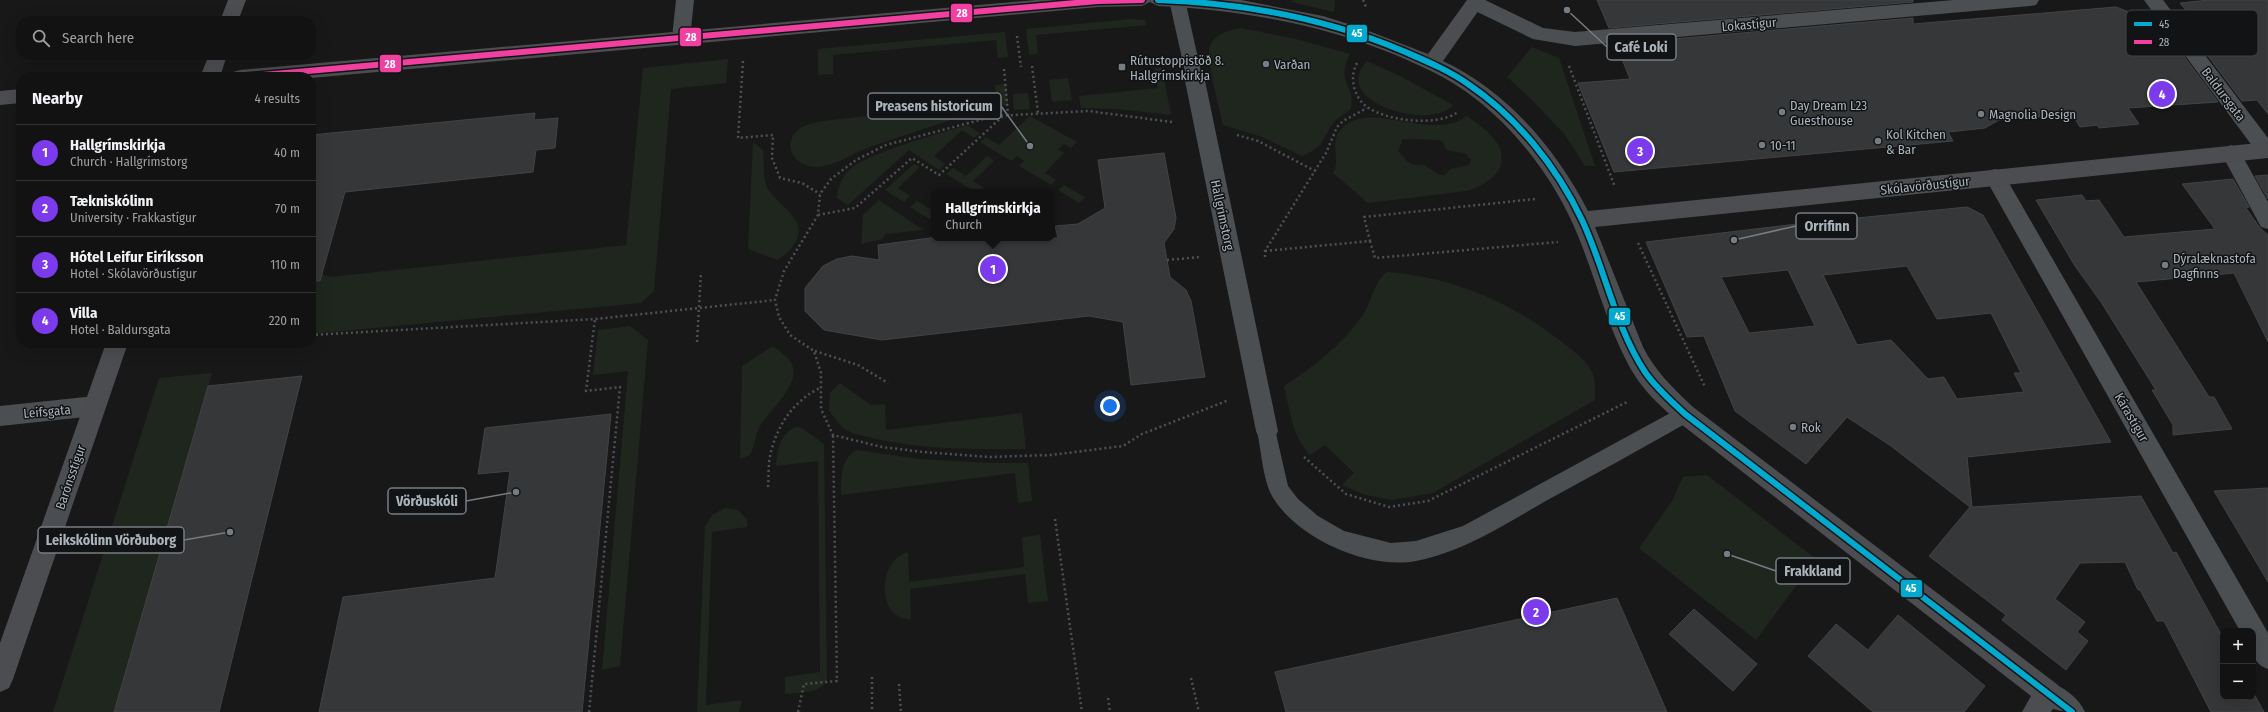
<!DOCTYPE html>
<html lang="en">
<head>
<meta charset="utf-8">
<style>
	:root { --surface:#121213; --page:#1b1b1c; --text:#f1f3f6; --muted:#9c9ea0; --line:#313233; --accent:#7c3aed }
	body { margin:0; font-family:"Fira Sans Condensed",sans-serif; background:var(--page); color:var(--text) }
	.controls { position:absolute; right:12px; bottom:12px; display:grid; overflow:hidden; border-radius:8px; box-shadow:0 4px 16px #0002 }
	.controls button { width:36px; height:36px; display:grid; place-items:center; padding:0; border:0; border-bottom:1px solid var(--line); background:var(--surface); color:var(--text); font:20px sans-serif }
	.you { position:absolute; left:1110px; top:406px; width:14px; height:14px; margin:-10px; border:3px solid #fff; border-radius:50%; background:#1a73e8; box-shadow:0 0 0 6px #1a73e833 }
	.badge { display:grid; place-items:center; width:26px; height:26px; border-radius:50%; background:var(--accent); color:#fff; font-size:13px; font-weight:700 }
	.pin { position:absolute; translate:-50% -50%; border:2px solid #fff; box-shadow:0 1px 4px #0006 }
	.popup { position:absolute; left:931px; top:189px; width:124px; height:52px; box-sizing:border-box; display:grid; place-content:center; border-radius:8px; background:var(--surface); filter:drop-shadow(0 1px 3px #0005); font-size:13px; white-space:nowrap; color:var(--muted) }
	.popup b { font-size:15px; color:var(--text) }
	.popup::after { content:''; position:absolute; left:50%; top:100%; margin-left:-8px; border:8px solid transparent; border-top-color:var(--surface) }
	.list { margin:0; padding:0; list-style:none }
	h2 { display:flex; justify-content:space-between; align-items:center; height:52px; margin:0; padding:0 16px; font-size:17px }
	h2 small { font-size:13px; font-weight:400; color:var(--muted) }
	.list li { display:grid; grid-template-columns:26px 1fr auto; gap:12px; align-items:center; box-sizing:border-box; height:56px; padding:0 16px; border-top:1px solid var(--line) }
	.list b { display:block; font-size:15px; white-space:nowrap }
	.list p { margin:0; font-size:13px; white-space:nowrap; color:var(--muted) }
	.list em { font-size:13px; font-style:normal; color:var(--muted) }
	.icon { flex:none; width:22px; height:22px; fill:none; stroke:currentColor; stroke-width:2; stroke-linecap:round; stroke-linejoin:round }
	.map { position:relative; flex:none; width:2268px; height:712px; overflow:hidden }
	.search { position:absolute; background:var(--surface); box-shadow:0 4px 16px #0002; left:16px; top:16px; width:300px; height:44px; display:flex; align-items:center; gap:10px; box-sizing:border-box; padding:0 14px; border-radius:16px; color:var(--muted); font-size:15px }
	.panel { position:absolute; background:var(--surface); box-shadow:0 4px 16px #0002; left:16px; top:72px; width:300px; height:276px; border-radius:16px }
	.map>svg:first-child { display:block }
	.green { fill:#1f261e; fill-rule:evenodd }
	.building { fill:#363738; stroke:#414345; fill-rule:evenodd }
	.lines { fill:none; stroke-linecap:round; stroke-linejoin:round }
	.path { stroke:#4e5153; stroke-width:2.5; stroke-dasharray:2 3; stroke-linecap:butt }
	.lane { fill:#4c4f52; fill-rule:evenodd }
	.street { fill:#4c4f52; fill-rule:evenodd }
	.secondary { fill:#4b4d50; fill-rule:evenodd }
	.bus-1-casing { stroke:#121315; stroke-width:9 }
	.bus-2-casing { stroke:#121315; stroke-width:9 }
	.bus-1 { stroke:#00a9ce; stroke-width:6 }
	.bus-2 { stroke:#f240a1; stroke-width:6 }
	.poi-dot { fill:#767d82; stroke:#121315; stroke-width:1.5 }
	.labels { text-anchor:middle; stroke-width:3; stroke-linejoin:round; paint-order:stroke }
	.street-label { font-size:13px; fill:#a9b3ba; stroke:#121315 }
	.poi-label { font-size:13px; fill:#a9b3ba; stroke:#121315; text-anchor:start }
	.key { fill:#121315; stroke:#3f4347; stroke-width:1 }
	.key-label { font-size:11px; fill:#a9b3ba }
	.leader { fill:none; stroke:#767d82; stroke-width:1.5 }
	.callout-dot { fill:#767d82; stroke:#121315; stroke-width:1.5 }
	.callout { fill:#121315; stroke:#767d82; stroke-width:1.5 }
	.callout-label { font-size:14px; text-anchor:middle; font-weight:bold; fill:#a9b3ba }
	.line-badge { stroke:#121315; stroke-width:1.5 }
	.badge-label { font-size:11px; text-anchor:middle; font-weight:bold; fill:#fff }
</style>
</head>
<body>
<div class="map">
<svg width="2268" height="712" viewBox="0 0 2268 712">
	<rect width="100%" height="100%" fill="#181819"/>
	<g class="green">
		<polygon points="1298,0 1335,0 1334,12 1288,1"/>
		<polygon points="1131,19 1145,20 1147,25 1036,35 1038,54 1029,55 1026,29"/>
		<path d="M 1241,28 L 1296,39 L 1350,54 C 1335,84 1356,85 1351,108 C 1348,113 1341,115 1336,120 C 1321,137 1327,146 1302,156 L 1262,137 L 1223,125 C 1220,110 1205,57 1210,46 C 1215,34 1229,30 1241,28 Z"/>
		<polygon points="1005,32 1008,57 998,58 996,40 833,55 833,74 818,75 818,49"/>
		<polygon points="1532,47 1559,58 1595,166 1585,166 1565,135 1534,102 1507,77"/>
		<polygon points="728,59 726,83 671,89 654,291 641,303 311,334 311,271 331,277 626,245 643,68"/>
		<path d="M 1367,61 L 1400,76 L 1453,105 C 1434,129 1349,107 1359,74 C 1360,69 1364,65 1367,61 Z"/>
		<polygon points="1154,68 1162,68 1171,115 1118,109 1081,108 1079,96 1158,88"/>
		<polygon points="1068,78 1072,100 1052,102 1049,80"/>
		<path d="M 1006,84 L 1008,105 L 997,106 C 953,119 910,133 867,148 C 852,154 836,165 819,167 C 797,169 779,146 799,129 C 806,124 814,123 822,121 L 996,102 L 995,85 Z"/>
		<polygon points="1028,93 1030,109 1014,110 1013,94"/>
		<polygon points="1030,116 1077,142 1071,148 1064,144 1058,149 1064,153 1045,173 1056,180 1051,185 1019,166 1024,161 1017,156 1011,161 980,142 986,137 999,145"/>
		<path d="M 1467,116 C 1477,123 1487,130 1495,140 C 1514,166 1490,184 1467,191 L 1368,203 L 1333,173 C 1341,160 1330,146 1339,132 C 1366,95 1429,144 1467,116 ZM 1403,139 L 1439,140 L 1443,142 L 1446,150 L 1465,153 L 1471,160 L 1469,165 L 1451,169 L 1445,175 L 1440,175 L 1424,165 L 1414,165 L 1407,161 L 1398,151 Z"/>
		<path d="M 967,125 L 980,133 L 974,138 L 962,130 L 934,156 L 945,164 L 939,170 L 909,150 L 848,205 L 837,198 C 838,187 841,178 849,170 C 870,151 938,135 967,125 Z"/>
		<path d="M 753,142 L 763,150 C 765,162 762,176 767,187 C 777,206 810,219 795,243 C 790,251 784,256 777,260 L 748,249 Z"/>
		<polygon points="987,156 994,161 973,181 984,188 979,192 975,192 946,174 953,168 966,176"/>
		<polygon points="914,164 920,167 898,188 910,196 904,202 885,190"/>
		<polygon points="1064,185 1085,197 1079,203 1058,190"/>
		<polygon points="879,200 923,230 885,234 883,239 861,244 863,215"/>
		<polygon points="917,201 930,209 934,205 934,217 931,220 910,207"/>
		<path d="M 1387,272 C 1453,277 1511,302 1562,342 C 1572,350 1585,359 1591,370 C 1596,379 1595,390 1595,400 L 1433,493 L 1392,500 L 1366,495 L 1342,485 L 1354,473 L 1325,445 L 1310,455 C 1292,435 1290,412 1284,386 C 1313,367 1342,345 1362,316 C 1372,303 1374,281 1387,272 Z"/>
		<polygon points="630,326 648,340 620,666 602,670 628,371 593,375 598,330"/>
		<path d="M 773,346 C 779,351 789,357 792,365 C 801,384 769,411 760,426 C 755,435 755,446 750,455 L 740,459 L 742,366 Z"/>
		<polygon points="212,373 114,712 53,712 159,378"/>
		<path d="M 840,383 L 871,405 L 885,404 L 886,430 L 1022,413 L 1026,449 C 969,450 907,449 852,433 L 843,428 L 829,411 L 830,393 Z"/>
		<path d="M 797,427 L 802,428 L 824,444 L 827,679 C 823,694 798,692 785,694 L 785,677 L 820,672 L 818,461 L 776,466 C 777,451 780,432 797,427 Z"/>
		<path d="M 856,450 L 920,459 L 989,463 L 1028,463 L 1032,501 L 1018,503 L 1015,473 L 841,495 C 841,479 840,460 856,450 Z"/>
		<polygon points="1707,475 1816,559 1756,640 1639,548 1672,501 1683,477"/>
		<polygon points="725,508 738,510 747,520 747,527 712,532 706,705 742,700 739,712 697,712 705,527 712,515"/>
		<path d="M 1040,535 L 1048,601 L 1028,603 L 1025,574 L 910,589 L 911,619 C 876,620 877,560 908,552 L 909,582 L 1024,567 L 1022,537 Z"/>
	</g>
	<g class="building">
		<polygon points="1597,0 1913,0 1913,2 1609,28"/>
		<polygon points="2209,0 2268,0 2268,114 2257,100 2242,101 2192,35 2212,42 2180,3"/>
		<polygon points="2116,7 2159,23 2218,102 2128,108 2139,124 2099,128 2097,125 2080,127 2072,114 1999,120 1985,128 1948,132 1953,141 1614,172 1578,83 1630,79 1616,44 1913,18 1913,24"/>
		<polygon points="535,113 534,120 558,118 555,148 536,150 533,172 345,192 320,281 311,280 311,135"/>
		<polygon points="1164,153 1176,218 1174,229 1164,243 1170,277 1186,290 1191,301 1205,377 1131,385 1123,322 1089,316 882,340 824,330 805,311 805,288 823,266 837,259 852,256 879,260 878,245 930,238 1058,238 1055,226 1078,224 1105,208 1098,160"/>
		<polygon points="2268,175 2268,199 2255,176"/>
		<polygon points="2233,179 2249,207 2246,208 2260,228 2268,235 2268,342 2234,273 2136,282 2209,397 2214,397 2232,429 2173,435 2173,425 2152,390 2156,390 2101,302 2075,266 2036,200 2082,195 2086,201 2099,200 2124,237 2215,229 2182,184"/>
		<path d="M 1967,207 L 1983,215 L 2111,442 L 1967,457 L 1972,507 L 2141,496 L 2173,553 L 2176,552 L 2223,638 L 2223,697 L 2253,697 L 2253,692 L 2264,712 L 2211,712 L 2164,621 L 2157,621 L 2140,590 L 2138,590 L 2125,562 L 2080,563 L 2055,599 L 2085,622 L 2077,632 L 2088,641 L 2066,670 L 2002,620 L 2006,615 L 1929,556 L 1970,507 L 1891,446 L 1847,417 L 1806,464 L 1735,411 L 1704,336 L 1687,337 L 1646,242 L 1797,224 ZM 1907,266 L 1937,319 L 1991,313 L 2021,373 L 2014,373 L 2024,392 L 1957,399 L 1944,377 L 1928,379 L 1891,340 L 1857,345 L 1823,275 ZM 1788,270 L 1815,326 L 1749,333 L 1721,277 Z"/>
		<polygon points="302,376 219,712 114,712 208,386"/>
		<polygon points="611,414 582,712 319,712 343,597 495,578 510,471 478,474 485,428"/>
		<polygon points="2268,488 2268,582 2214,491"/>
		<polygon points="1617,598 1667,712 1286,712 1275,672"/>
		<polygon points="1694,609 1757,664 1733,691 1669,634"/>
		<polygon points="1898,615 1985,686 1964,712 1873,712 1808,656 1836,624 1868,650"/>
	</g>
	<g class="lines">
		<g class="path">
			<polyline points="1363,0 1366,7"/>
			<polyline points="1017,36 1021,67"/>
			<polyline points="743,61 738,138 773,135 772,158 780,178 802,183 820,194"/>
			<path d="M 1357,63 C 1353,71 1352,78 1354,87 C 1356,94 1360,102 1367,107 C 1387,121 1437,127 1458,112"/>
			<polyline points="1032,66 1038,113"/>
			<polyline points="1569,66 1615,187"/>
			<polyline points="1004,69 1008,115"/>
			<polyline points="1172,122 1088,111 995,116 886,145 856,160 831,179 820,194 818,215 784,271 775,300 779,317 790,335 814,351 821,373 821,409 833,435 882,447 923,452 989,457 1051,455 1123,446 1142,434 1229,400"/>
			<polyline points="1237,135 1258,141 1315,171"/>
			<polyline points="818,215 855,208 912,158 939,175 1004,115"/>
			<polyline points="1370,241 1375,258 1558,242"/>
			<polyline points="1638,243 1705,387"/>
			<polyline points="1265,251 1370,241 1364,217 1535,199"/>
			<polyline points="1265,257 1265,251 1326,153 1337,127 1343,121 1367,108"/>
			<polyline points="1167,260 1200,257"/>
			<polyline points="311,335 595,319 775,300"/>
			<polyline points="697,342 701,272"/>
			<polyline points="815,351 858,365 888,383"/>
			<polyline points="1304,457 1346,494 1389,507 1428,501 1627,402"/>
			<path d="M 768,487 C 769,477 768,466 770,456 C 776,427 793,401 820,388"/>
			<polyline points="1055,519 1082,712"/>
			<polyline points="872,677 872,712"/>
			<polyline points="1191,678 1199,712"/>
			<polyline points="899,684 901,712"/>
			<polyline points="1108,698 1110,712"/>
			<polyline points="589,712 620,387 586,391 595,319"/>
			<polyline points="798,712 804,684 837,681 833,435"/>
		</g>
		<g class="lane">
			<polygon points="1169,0 1185,0 1202,76 1200,80 1194,82 1188,80 1186,76"/>
			<path d="M 1685,405 L 1692,408 L 1695,414 L 1692,420 C 1643,448 1593,475 1544,502 C 1504,525 1462,552 1416,561 C 1368,570 1296,538 1272,496 C 1263,480 1261,449 1257,431 L 1260,425 L 1267,422 L 1274,425 L 1288,486 L 1298,499 L 1318,516 L 1344,531 L 1391,543 L 1416,541 L 1463,526 Z"/>
		</g>
		<g class="street">
			<polygon points="676,0 694,0 690,38 688,43 681,45 674,43 672,38"/>
			<polygon points="1468,0 1485,0 1543,28 1575,32 1954,0 2039,0 2036,5 2030,6 1575,46 1533,39 1469,8 1466,3"/>
			<polygon points="2144,0 2163,0 2268,138 2268,157 2259,155"/>
			<polygon points="1194,69 1201,71 1204,76 1278,431 1275,438 1267,441 1259,438 1256,431 1184,76 1187,71"/>
			<polygon points="2231,145 2238,148 2268,202 2268,229 2261,227 2221,153 2224,148"/>
			<path d="M 1995,169 L 2002,171 L 2268,633 L 2268,669 C 2249,662 2253,648 2253,631 L 2240,631 L 1988,183 L 1985,177 L 1988,171 Z"/>
			<polygon points="95,396 103,399 106,406 103,413 95,416 0,426 0,406"/>
			<path d="M 2049,681 C 2063,687 2079,698 2085,712 C 2063,712 2046,712 2036,694 L 2040,685 Z"/>
		</g>
		<g class="secondary">
			<polygon points="228,0 246,0 238,21 220,21"/>
			<path d="M 1036,0 L 1241,0 L 1323,16 L 1361,28 L 1428,54 L 1467,0 L 1486,0 L 1443,61 C 1507,91 1556,149 1588,211 L 2268,142 L 2268,158 L 1595,227 L 1643,347 C 1655,371 1673,388 1693,407 L 2058,685 L 2062,694 L 2051,712 L 2022,712 L 2031,696 L 1677,421 C 1663,408 1648,395 1637,379 C 1607,332 1595,272 1572,222 C 1548,169 1505,116 1456,85 C 1438,73 1418,65 1398,56 C 1321,24 1241,10 1158,6 L 1150,2 L 1142,6 L 1098,7 L 311,78 L 230,77 L 233,72 L 240,70 Z"/>
			<polygon points="209,55 227,55 220,77 200,77"/>
			<polygon points="21,89 21,103 0,105 0,91"/>
			<polygon points="106,343 128,343 13,679 9,688 0,692 0,643"/>
		</g>
		<defs>
			<path id="bus-1" d="M 1158,0 C 1243,3 1325,18 1403,51 C 1426,61 1448,70 1468,84 C 1517,117 1557,167 1582,220 C 1605,269 1615,326 1645,372 C 1656,388 1671,401 1685,414 L 2072,712"/>
			<polyline id="bus-2" points="240,77 1098,1 1142,0"/>
		</defs>
		<use href="#bus-1" class="bus-1-casing"/>
		<use href="#bus-2" class="bus-2-casing"/>
		<use href="#bus-1" class="bus-1"/>
		<use href="#bus-2" class="bus-2"/>
	</g>
	<g class="poi-dot">
		<circle cx="1266" cy="64" r="4"/>
		<rect x="1118" y="63" width="8" height="8" rx="2"/>
		<circle cx="1782" cy="112" r="4"/>
		<circle cx="1981" cy="114" r="4"/>
		<circle cx="1878" cy="141" r="4"/>
		<circle cx="1762" cy="145" r="4"/>
		<circle cx="2165" cy="265" r="4"/>
		<circle cx="1793" cy="427" r="4"/>
	</g>
	<g class="labels">
		<g class="street-label">
			<text transform="translate(1749 24) rotate(-5)" y="5">Lokastígur</text>
			<text transform="translate(2224 94) rotate(53)" y="5">Baldursgata</text>
			<text transform="translate(1925 185) rotate(-6)" y="5">Skólavörðustígur</text>
			<text transform="translate(1223 215) rotate(78)" y="5">Hallgrímstorg</text>
			<text transform="translate(47 411) rotate(-5)" y="5">Leifsgata</text>
			<text transform="translate(2132 417) rotate(60)" y="5">Kárastígur</text>
			<text transform="translate(70 477) rotate(-71)" y="5">Barónsstígur</text>
		</g>
		<g class="poi-label">
			<text x="1130" y="65">Rútustoppistöð 8.<tspan x="1130" dy="15">Hallgrímskirkja</tspan></text>
			<text x="1274" y="69">Varðan</text>
			<text x="1790" y="110">Day Dream L23<tspan x="1790" dy="15">Guesthouse</tspan></text>
			<text x="1989" y="119">Magnolia Design</text>
			<text x="1886" y="139">Kol Kitchen<tspan x="1886" dy="15">&amp; Bar</tspan></text>
			<text x="1770" y="150">10-11</text>
			<text x="2173" y="263">Dýralæknastofa<tspan x="2173" dy="15">Dagfinns</tspan></text>
			<text x="1801" y="432">Rok</text>
		</g>
	</g>
	<rect x="2126" y="10" width="132" height="46" rx="6" class="key"/>
	<rect x="2134" y="22" width="18" height="4" fill="#00a9ce"/>
	<rect x="2134" y="40" width="18" height="4" fill="#f240a1"/>
	<g class="key-label">
		<text x="2159" y="28">45</text>
		<text x="2159" y="46">28</text>
	</g>
	<path class="leader" d="M1567 10L1607 47M1030 146L1001 106M1734 240L1796 226M516 492L466 501M230 532L184 540M1727 554L1776 571"/>
	<g class="callout-dot">
		<circle cx="1567" cy="10" r="4"/>
		<circle cx="1030" cy="146" r="4"/>
		<circle cx="1734" cy="240" r="4"/>
		<circle cx="516" cy="492" r="4"/>
		<circle cx="230" cy="532" r="4"/>
		<circle cx="1727" cy="554" r="4"/>
	</g>
	<g class="callout">
		<rect x="1607" y="34" width="69" height="26" rx="4"/>
		<rect x="868" y="93" width="133" height="26" rx="4"/>
		<rect x="1796" y="213" width="61" height="26" rx="4"/>
		<rect x="388" y="488" width="78" height="26" rx="4"/>
		<rect x="38" y="527" width="146" height="26" rx="4"/>
		<rect x="1776" y="558" width="74" height="26" rx="4"/>
	</g>
	<g class="callout-label">
		<text x="1641" y="52">Café Loki</text>
		<text x="934" y="111">Preasens historicum</text>
		<text x="1827" y="231">Orrifinn</text>
		<text x="427" y="506">Vörðuskóli</text>
		<text x="111" y="545">Leikskólinn Vörðuborg</text>
		<text x="1813" y="576">Frakkland</text>
	</g>
	<g class="line-badge">
		<rect x="950" y="3" width="23" height="20" rx="4" fill="#f240a1"/>
		<rect x="1346" y="24" width="22" height="19" rx="4" fill="#00a9ce"/>
		<rect x="679" y="27" width="23" height="20" rx="4" fill="#f240a1"/>
		<rect x="379" y="54" width="23" height="19" rx="4" fill="#f240a1"/>
		<rect x="1608" y="307" width="23" height="19" rx="4" fill="#00a9ce"/>
		<rect x="1900" y="579" width="23" height="19" rx="4" fill="#00a9ce"/>
	</g>
	<g class="badge-label">
		<text x="962" y="17">28</text>
		<text x="1357" y="37">45</text>
		<text x="691" y="41">28</text>
		<text x="390" y="68">28</text>
		<text x="1620" y="320">45</text>
		<text x="1911" y="592">45</text>
	</g>
</svg>
<div class="controls">
<button>+</button>
<button>−</button>
</div>
<div class="you"></div>
<div class="pin badge" style="left:993px;top:269px">1</div>
<div class="popup"><b>Hallgrímskirkja</b>Church</div>
<div class="pin badge" style="left:1536px;top:612px">2</div>
<div class="pin badge" style="left:1640px;top:151px">3</div>
<div class="pin badge" style="left:2162px;top:94px">4</div>
<div class="search"><svg class="icon" aria-label="search" viewBox="0 0 24 24"><circle cx="10" cy="10" r="6"/><path d="M15 15l6 6"/></svg>Search here</div>
<section class="panel">
<h2>Nearby<small>4 results</small></h2>
<ul class="list">
<li><span class="badge">1</span><div><b>Hallgrímskirkja</b><p>Church · Hallgrímstorg</p></div><em>40 m</em></li>
<li><span class="badge">2</span><div><b>Tækniskólinn</b><p>University · Frakkastígur</p></div><em>70 m</em></li>
<li><span class="badge">3</span><div><b>Hótel Leifur Eiríksson</b><p>Hotel · Skólavörðustígur</p></div><em>110 m</em></li>
<li><span class="badge">4</span><div><b>Villa</b><p>Hotel · Baldursgata</p></div><em>220 m</em></li>
</ul>
</section>
</div>
</body>
</html>
